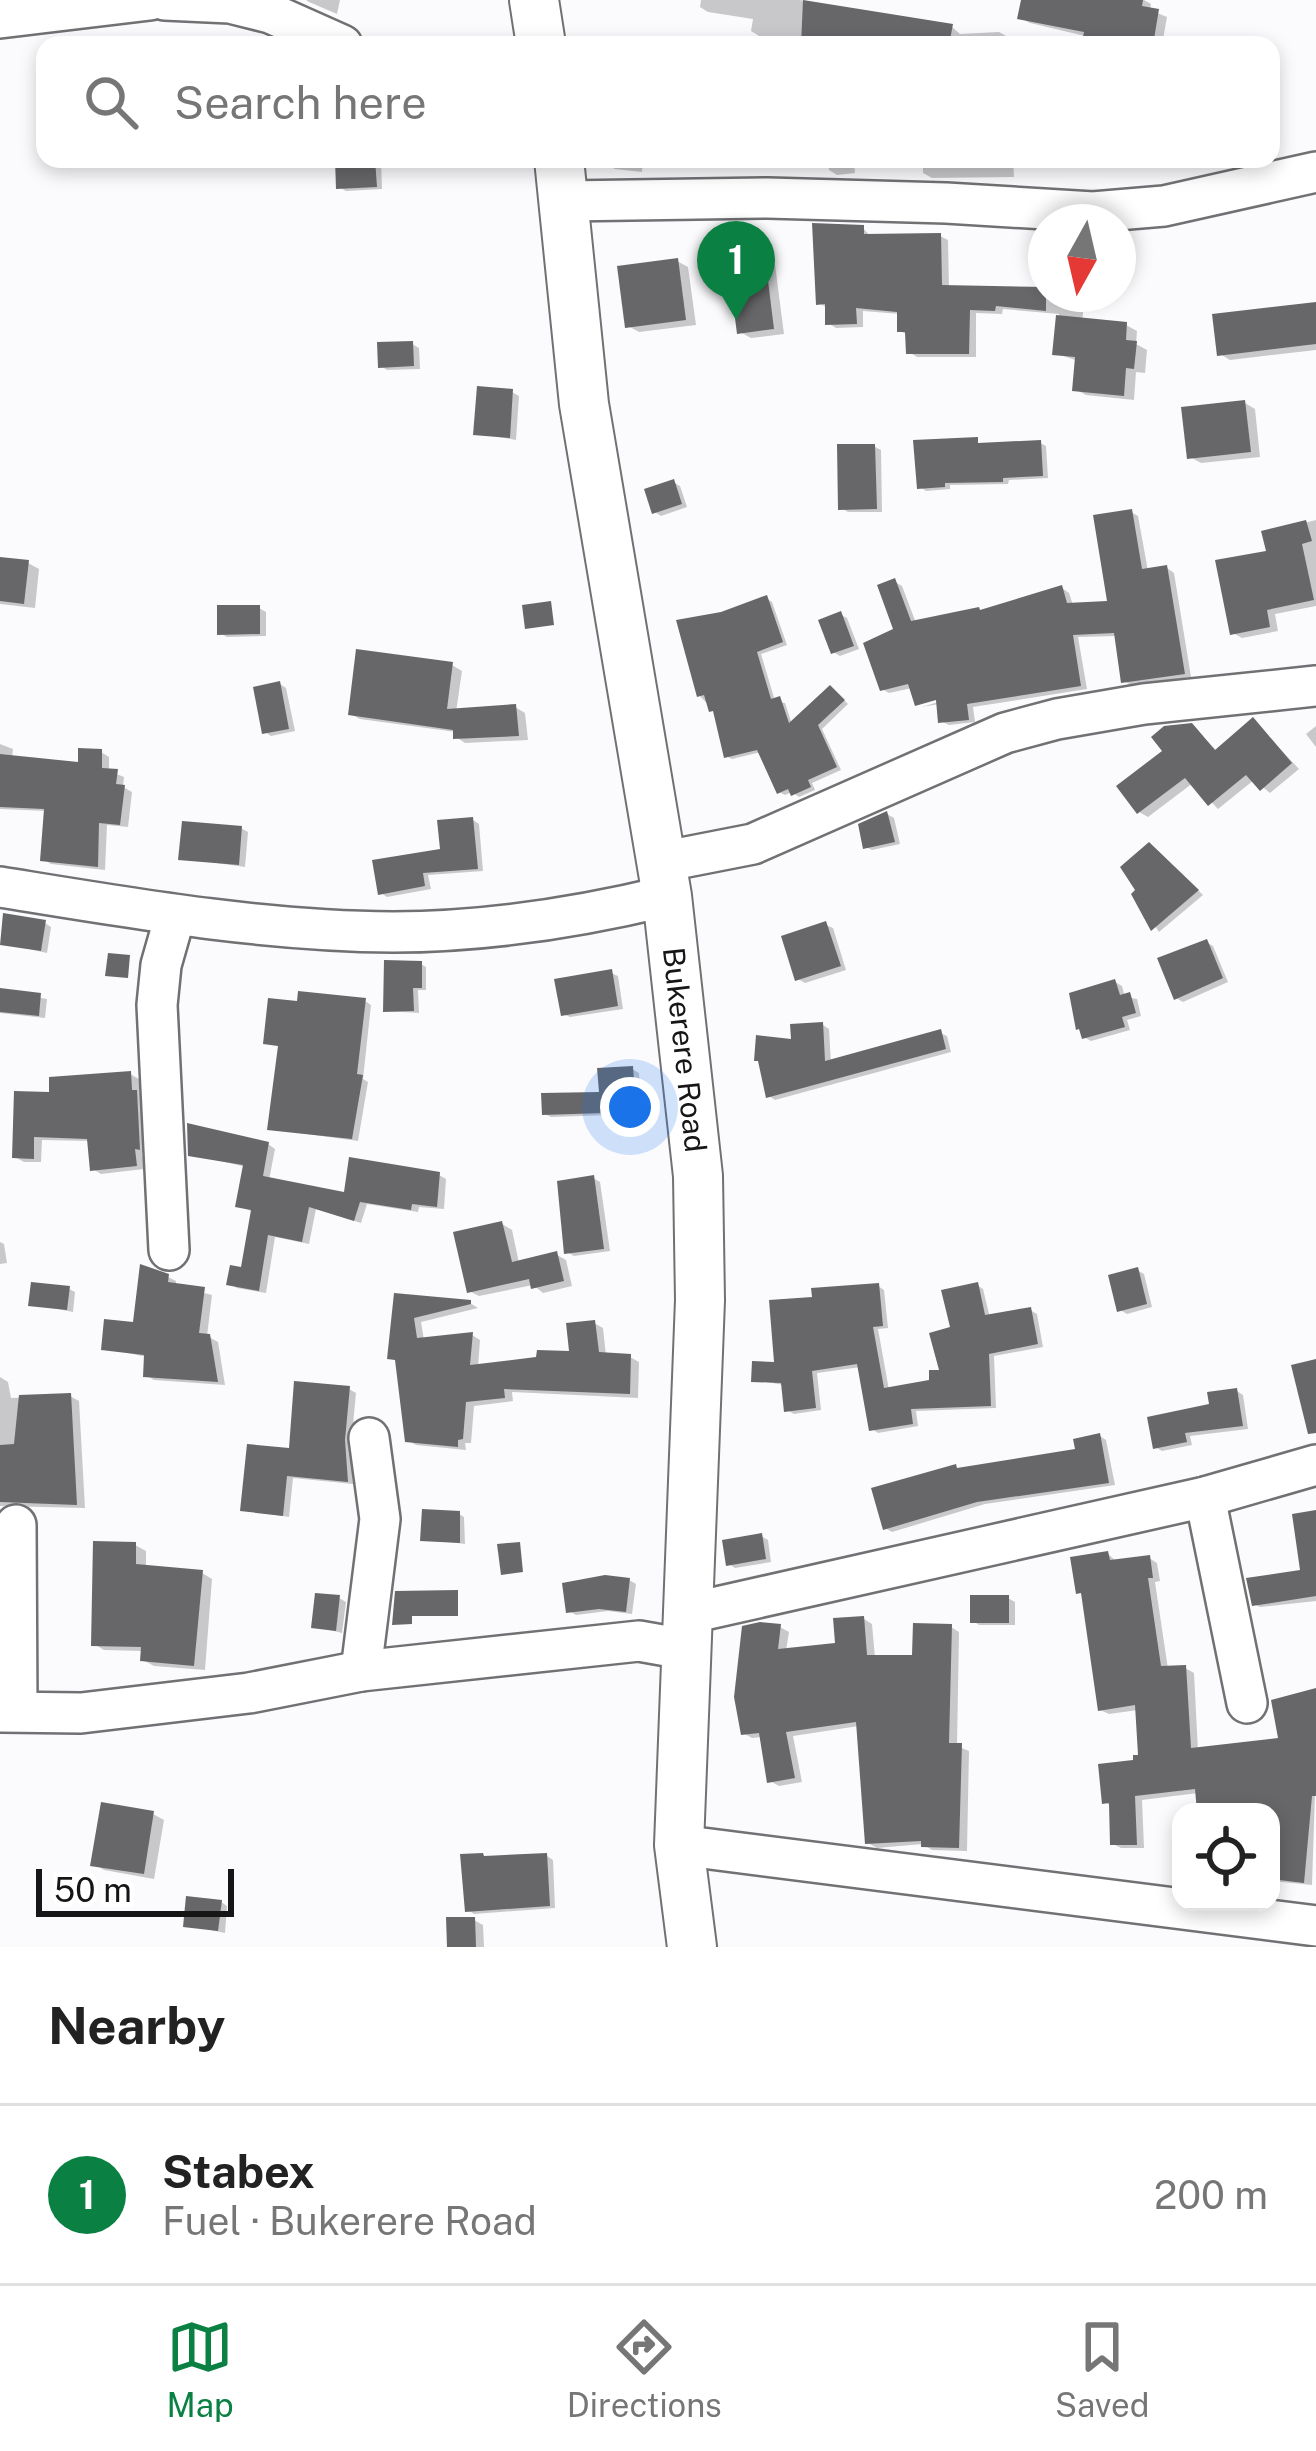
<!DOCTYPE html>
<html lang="en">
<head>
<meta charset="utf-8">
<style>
	:root { --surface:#fff; --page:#f6f6f6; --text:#222; --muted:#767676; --line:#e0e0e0; --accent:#0b8043 }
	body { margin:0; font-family:"Public Sans",sans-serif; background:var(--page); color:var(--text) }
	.controls { position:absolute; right:36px; bottom:36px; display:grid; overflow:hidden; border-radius:24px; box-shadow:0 6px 18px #0003 }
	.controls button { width:108px; height:108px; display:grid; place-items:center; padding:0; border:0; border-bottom:3px solid var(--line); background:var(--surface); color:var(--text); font:60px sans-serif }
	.compass { position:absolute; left:1028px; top:204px; width:108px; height:108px; border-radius:50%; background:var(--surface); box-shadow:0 6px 18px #0003; rotate:188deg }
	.scale { position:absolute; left:36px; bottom:30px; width:198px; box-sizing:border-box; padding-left:12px; border:6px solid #161617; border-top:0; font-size:33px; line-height:42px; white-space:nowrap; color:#161617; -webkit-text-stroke:9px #fff; paint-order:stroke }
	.you { position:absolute; left:630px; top:1107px; width:42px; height:42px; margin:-30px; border:9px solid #fff; border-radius:50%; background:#1a73e8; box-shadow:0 0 0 18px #1a73e833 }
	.badge { display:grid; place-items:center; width:78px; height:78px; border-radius:50%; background:var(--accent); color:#fff; font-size:39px; font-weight:700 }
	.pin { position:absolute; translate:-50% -99px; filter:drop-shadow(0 3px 6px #0008) }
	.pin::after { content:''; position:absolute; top:63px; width:42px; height:36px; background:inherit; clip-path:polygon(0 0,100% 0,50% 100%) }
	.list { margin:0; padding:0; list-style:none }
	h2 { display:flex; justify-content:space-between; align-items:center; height:156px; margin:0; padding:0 48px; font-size:51px }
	h2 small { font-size:39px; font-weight:400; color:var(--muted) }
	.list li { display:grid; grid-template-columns:78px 1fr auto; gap:36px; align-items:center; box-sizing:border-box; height:180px; padding:0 48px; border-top:3px solid var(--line) }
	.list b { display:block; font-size:45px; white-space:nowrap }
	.list p { margin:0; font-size:39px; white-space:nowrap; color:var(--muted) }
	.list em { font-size:39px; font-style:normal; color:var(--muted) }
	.icon { flex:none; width:66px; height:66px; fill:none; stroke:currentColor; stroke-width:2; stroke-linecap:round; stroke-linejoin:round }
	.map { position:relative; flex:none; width:1316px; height:1947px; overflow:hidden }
	.search { position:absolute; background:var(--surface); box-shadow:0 6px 18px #0003; left:36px; right:36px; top:36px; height:132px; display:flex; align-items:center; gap:30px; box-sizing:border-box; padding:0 42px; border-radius:24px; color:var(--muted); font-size:45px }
	.sheet { height:336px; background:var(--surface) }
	nav { display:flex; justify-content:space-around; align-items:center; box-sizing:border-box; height:168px; border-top:3px solid var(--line); background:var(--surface); font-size:33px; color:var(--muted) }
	nav a { display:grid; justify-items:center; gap:6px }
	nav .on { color:var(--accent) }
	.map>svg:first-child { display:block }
	.shadow { fill:#0003 }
	.building { fill:#67676a }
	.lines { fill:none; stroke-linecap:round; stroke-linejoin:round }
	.minor-casing { stroke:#717174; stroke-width:44 }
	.major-casing { stroke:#717174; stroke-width:52 }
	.minor { stroke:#fff; stroke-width:39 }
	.major { stroke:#fff; stroke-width:48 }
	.labels { text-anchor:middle; stroke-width:9; stroke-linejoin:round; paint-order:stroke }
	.street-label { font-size:30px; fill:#161617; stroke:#fff }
</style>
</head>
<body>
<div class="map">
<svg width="1316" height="1947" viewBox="0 0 1316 1947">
	<rect width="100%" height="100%" fill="#fbfbfe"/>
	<g class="shadow">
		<polygon points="306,0 340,0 337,14 309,2"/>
		<polygon points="701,0 800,0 952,27 960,34 999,32 1008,37 1008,45 801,45 759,36 751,31 753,19 708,12 700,7"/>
		<polygon points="1024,0 1144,0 1151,4 1150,10 1167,17 1162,45 1123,45 1030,23 1021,18"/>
		<polygon points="297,159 381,159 382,189 346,191 339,187 338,163 304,165"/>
		<polygon points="610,159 643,159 642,172 615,169 609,166"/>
		<polygon points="726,159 760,159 760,164"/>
		<polygon points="828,159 1013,159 1014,177 932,178 923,173 923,166 854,159 855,173 837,175 829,170"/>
		<polygon points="863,228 871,237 940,236 948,240 949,289 1046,290 1046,294 1078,294 1085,298 1082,321 1126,325 1137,331 1136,344 1147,350 1145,373 1136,372 1134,400 1086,395 1075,389 1078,361 1055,353 1059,314 1003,309 1002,314 976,313 976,357 917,357 909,352 908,335 900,331 900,314 863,311 863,327 836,328 828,323 828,308 818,303"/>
		<polygon points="762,243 773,249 784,334 751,338 740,332"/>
		<polygon points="677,261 688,267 696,325 639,332 628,326"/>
		<polygon points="1316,305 1316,350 1230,360 1220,354"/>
		<polygon points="412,344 419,348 420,369 387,370 381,366"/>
		<polygon points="512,392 519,396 516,440 476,433"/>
		<polygon points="1245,403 1255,409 1260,457 1201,463 1190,457"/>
		<polygon points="916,443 1040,443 1046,446 1048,478 1009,480 1008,484 950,485 950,489 926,491 920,487"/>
		<polygon points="875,447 881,450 882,512 848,512 841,508"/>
		<polygon points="673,482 680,486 687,507 661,516 655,512"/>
		<polygon points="1131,512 1138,516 1148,571 1167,568 1174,573 1191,677 1131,685 1124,681 1118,636 1078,637 1087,689 973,707 975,722 949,725 941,721 939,704 922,707 951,698 919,702 919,705 912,688 889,693 882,689 897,631 895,582 902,586 916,623 983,612 1062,588 1069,593 1073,605 1110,604"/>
		<polygon points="1316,520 1316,606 1275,614 1278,631 1242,638 1233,633 1270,553 1265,533"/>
		<polygon points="0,560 28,563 39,569 35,608 0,604"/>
		<polygon points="766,598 772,602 787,645 761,654 775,701 785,703 792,724 836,692 848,704 822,729 841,770 812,783 815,790 799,797 792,792 785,795 779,792 761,752 732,759 726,756 716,713 699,695 722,614"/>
		<polygon points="259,608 266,612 266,636 227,637 220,633"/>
		<polygon points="841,615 847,618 859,649 840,656 833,652"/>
		<polygon points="452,665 462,671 456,712 515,707 525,713 528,740 465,743 456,737 456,732 360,719 351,714"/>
		<polygon points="280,684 286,688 295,731 271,736 265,732"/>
		<polygon points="1254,721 1299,769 1270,793 1254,780 1218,809 1193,783 1148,817 1139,812 1167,751 1192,726 1217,751"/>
		<polygon points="1316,726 1316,747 1306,734"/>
		<polygon points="0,744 13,749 12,758 81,766 101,752 109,757 109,771 124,777 123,787 132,792 128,827 107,825 105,870 51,864 43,859 47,811 0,809"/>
		<polygon points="887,814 894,818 900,844 872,850 866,847"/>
		<polygon points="473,820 479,824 483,871 428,875 431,889 387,897 381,893 443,851"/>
		<polygon points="241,828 248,832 245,867 181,858"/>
		<polygon points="1156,849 1203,895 1159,932 1134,895"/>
		<polygon points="45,923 51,927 47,953 2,943"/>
		<polygon points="826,925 833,928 846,970 805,983 798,979"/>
		<polygon points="1206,942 1213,946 1228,982 1183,1002 1176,998"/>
		<polygon points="421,964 426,967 426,990 418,990 419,1013 386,1011"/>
		<polygon points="611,973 618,976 623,1009 570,1017 563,1014"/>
		<polygon points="1115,982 1122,986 1125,997 1137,999 1141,1016 1127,1020 1130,1030 1091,1041 1084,1037"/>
		<polygon points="0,991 47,999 45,1018 0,1013"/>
		<polygon points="365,1001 371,1005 363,1079 368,1082 358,1141 270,1129 281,1047 266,1042"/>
		<polygon points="823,1025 829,1029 831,1063 940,1033 947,1036 951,1052 775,1100 769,1096 794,1042"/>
		<polygon points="632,1069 639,1073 641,1114 551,1117 545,1114 602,1095"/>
		<polygon points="130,1074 139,1079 140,1095 145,1098 147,1153 142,1152 144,1169 101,1174 93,1169 90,1141 42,1140 41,1162 24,1162 15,1157 52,1095"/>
		<polygon points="268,1144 275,1149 269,1180 346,1195 439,1175 446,1179 444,1209 419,1207 418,1212 367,1204 361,1223 316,1209 309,1244 275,1237 266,1293 237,1288 230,1284 243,1270 254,1212 238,1206 246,1167 191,1154"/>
		<polygon points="593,1178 600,1182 610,1251 574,1256 567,1252"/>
		<polygon points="502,1224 512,1230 519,1263 557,1255 566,1260 572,1286 543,1293 533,1285 479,1296 469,1291"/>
		<polygon points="0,1242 4,1244 7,1263 0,1264"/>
		<polygon points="1137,1270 1144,1274 1152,1307 1127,1314 1120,1310"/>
		<polygon points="168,1277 176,1281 176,1286 212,1295 207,1336 218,1342 225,1385 154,1380 146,1375 147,1357 104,1348 135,1326"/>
		<polygon points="977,1285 983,1289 990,1318 1030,1310 1037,1314 1043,1347 994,1356 996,1408 916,1411 918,1426 878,1433 872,1429 861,1367 817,1373 821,1410 794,1414 787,1410 784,1385 754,1380 777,1365 815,1300 878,1286 884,1290 888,1328 878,1329 889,1390 933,1383 943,1372 953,1329"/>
		<polygon points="69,1289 75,1292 73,1312 31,1304"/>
		<polygon points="397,1296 470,1303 478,1308 421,1322 424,1340 472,1335 480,1340 478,1367 573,1354 594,1323 603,1328 606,1356 630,1357 639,1362 638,1398 512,1392 513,1401 474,1406 471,1443 465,1443 466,1450 416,1445 407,1440 398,1362 391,1357"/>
		<polygon points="0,1377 8,1382 11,1398 70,1396 79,1401 85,1508 0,1506"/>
		<polygon points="349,1389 356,1393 351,1445 353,1484 293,1478 289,1517 243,1510"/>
		<polygon points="1237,1391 1243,1395 1248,1429 1190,1436 1192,1445 1162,1451 1155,1447"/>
		<polygon points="1100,1436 1106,1440 1115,1485 985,1504 892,1532 885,1528 961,1470 1079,1452"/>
		<polygon points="1316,1513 1316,1601 1260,1607 1254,1604 1304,1573"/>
		<polygon points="459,1514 464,1517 465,1544 423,1539"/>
		<polygon points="761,1536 768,1540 771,1562 735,1568 729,1564"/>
		<polygon points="135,1545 146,1551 146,1568 202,1573 212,1579 205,1670 154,1666 143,1660 144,1651 104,1650 94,1644"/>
		<polygon points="1108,1554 1117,1562 1149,1558 1157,1563 1160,1581 1155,1582 1168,1669 1185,1668 1194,1673 1198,1751 1316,1763 1312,1885 1271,1881 1271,1812 1200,1812 1198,1793 1142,1800 1144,1848 1121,1848 1113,1844 1112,1807 1105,1802 1141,1757 1138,1710 1109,1714 1100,1710 1085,1595 1079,1592"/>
		<polygon points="629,1580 636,1584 632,1614 608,1611 576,1615 569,1611"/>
		<polygon points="339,1598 346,1602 342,1633 314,1626"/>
		<polygon points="1008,1598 1015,1602 1015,1625 979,1625 973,1621"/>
		<polygon points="864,1619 872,1624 875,1658 915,1658 951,1627 959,1632 957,1746 969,1751 967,1851 932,1850 923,1844 877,1848 868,1843 859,1726 793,1736 802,1782 779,1786 770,1781 762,1737 752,1738 743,1733 780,1627 789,1632 786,1651 838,1645"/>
		<polygon points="153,1814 164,1820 154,1879 104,1870 94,1864"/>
		<polygon points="547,1856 553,1860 555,1908 474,1914 468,1910"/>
		<polygon points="221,1902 227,1906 225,1933 186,1925"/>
		<polygon points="474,1920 483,1925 484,1947 450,1947"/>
	</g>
	<g class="building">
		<polygon points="803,0 953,24 949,45 865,42 864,45 801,45"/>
		<polygon points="1021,0 1143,0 1142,6 1159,9 1153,45 1083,37 1084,32 1017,19"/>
		<polygon points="335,159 375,159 377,187 336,189"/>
		<polygon points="812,223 864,225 864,234 941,233 942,285 1046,287 1046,311 996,306 995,311 970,310 969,354 906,354 905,332 897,332 897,312 856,308 857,324 825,325 825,304 816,305"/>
		<polygon points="763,240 774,329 737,334 726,245"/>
		<polygon points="678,258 686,320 625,328 617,266"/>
		<polygon points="1316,302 1316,344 1217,356 1212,314"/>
		<polygon points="1056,315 1127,322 1126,340 1137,341 1134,369 1126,368 1124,396 1072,391 1075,357 1052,355"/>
		<polygon points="413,341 414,366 378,368 377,342"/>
		<polygon points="477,386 513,389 510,438 473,435"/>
		<polygon points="1245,400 1251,452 1187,459 1181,407"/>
		<polygon points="978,437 978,443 1041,440 1043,476 1003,478 1003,482 945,483 945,487 917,489 913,440"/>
		<polygon points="837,444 875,444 877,509 838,510"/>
		<polygon points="674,479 682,504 652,514 644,489"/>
		<polygon points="1132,509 1142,569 1167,565 1185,674 1121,683 1114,633 1073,635 1081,686 967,704 969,720 938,723 936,700 915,706 908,684 880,691 863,643 893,629 877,585 895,578 911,621 979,607 980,610 1062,585 1067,603 1107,601 1093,515"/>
		<polygon points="1306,520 1312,541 1302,544 1314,600 1267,610 1270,627 1230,635 1215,560 1266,551 1261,531"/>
		<polygon points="0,557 29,560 24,604 0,601"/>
		<polygon points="767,595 783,642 757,652 771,699 780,696 789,723 830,685 845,700 818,725 837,767 808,780 811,787 791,796 788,789 777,794 757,750 724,758 713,711 709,712 704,695 697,697 676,620 721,612"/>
		<polygon points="551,601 554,625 525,629 522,605"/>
		<polygon points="217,605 260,605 260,634 217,635"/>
		<polygon points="841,611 854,646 831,654 818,620"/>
		<polygon points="356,649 453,662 447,709 516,704 519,736 453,739 453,730 348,715"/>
		<polygon points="280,681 289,729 262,734 253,687"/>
		<polygon points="1253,717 1292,763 1260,791 1246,775 1208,806 1185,778 1137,814 1116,786 1162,751 1151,737 1164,726 1192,723 1215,750"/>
		<polygon points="78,748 102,749 102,768 118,769 116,784 125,785 120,825 99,823 98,867 40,861 44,809 0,807 0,754 78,762"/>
		<polygon points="887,811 895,842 863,849 858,824"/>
		<polygon points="473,817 478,869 423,873 425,886 378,895 372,860 440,849 437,820"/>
		<polygon points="182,821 242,826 239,865 178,860"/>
		<polygon points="1149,842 1199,890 1151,931 1131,894 1135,890 1120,867"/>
		<polygon points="3,913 46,920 41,951 0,945"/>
		<polygon points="826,921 841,966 795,981 781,936"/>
		<polygon points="1207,939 1223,978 1174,1000 1157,958"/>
		<polygon points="108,953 130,955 128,978 105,976"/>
		<polygon points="384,960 422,961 422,988 413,988 414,1011 383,1012"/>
		<polygon points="612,969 618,1006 561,1016 554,979"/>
		<polygon points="1115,979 1120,995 1130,992 1136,1013 1122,1017 1125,1027 1082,1039 1079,1029 1076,1030 1069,993"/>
		<polygon points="0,988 41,993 39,1016 0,1012"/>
		<polygon points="298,991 366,998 357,1074 363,1075 352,1139 267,1130 278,1046 263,1044 268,998 297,1001"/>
		<polygon points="823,1022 825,1061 941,1029 946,1049 766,1098 758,1061 754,1061 756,1035 791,1039 790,1024"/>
		<polygon points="633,1066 636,1112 542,1115 541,1093 599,1092 597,1068"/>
		<polygon points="131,1071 132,1090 137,1090 140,1150 135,1149 137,1166 90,1171 87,1139 34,1137 34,1159 12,1158 14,1091 49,1092 49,1077"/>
		<polygon points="187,1123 269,1142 263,1176 344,1192 349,1157 440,1172 437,1207 412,1204 411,1210 360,1202 354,1221 309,1207 302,1242 268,1235 259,1291 226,1285 230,1265 241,1267 251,1210 235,1207 243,1165 188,1156"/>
		<polygon points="594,1175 604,1249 564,1254 557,1181"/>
		<polygon points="502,1221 512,1262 557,1251 564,1281 531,1289 529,1279 467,1293 453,1232"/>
		<polygon points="140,1264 169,1274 168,1282 205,1287 199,1333 210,1334 218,1382 143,1377 144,1355 101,1350 104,1319 133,1322"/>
		<polygon points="1138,1267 1147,1304 1117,1312 1108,1275"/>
		<polygon points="31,1282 70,1286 67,1310 28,1306"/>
		<polygon points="978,1282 985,1315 1031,1307 1038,1344 989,1354 991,1406 911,1409 913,1424 869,1431 857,1364 812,1371 816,1408 784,1412 781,1383 751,1382 752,1361 774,1362 769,1300 812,1297 811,1288 879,1283 883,1326 873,1327 884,1388 929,1380 929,1370 939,1370 929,1333 950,1327 941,1290"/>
		<polygon points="394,1293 471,1300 471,1304 414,1318 417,1338 473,1332 470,1365 536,1357 537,1350 569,1351 566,1323 595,1320 599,1352 631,1354 630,1394 504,1389 505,1398 466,1402 463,1439 458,1440 458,1447 405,1442 395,1360 387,1359"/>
		<polygon points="1316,1359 1316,1433 1308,1434 1291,1365"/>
		<polygon points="294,1381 350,1386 345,1440 348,1482 287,1476 283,1516 240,1511 247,1444 289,1448"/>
		<polygon points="1237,1388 1243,1426 1185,1433 1187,1442 1153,1449 1147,1417 1209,1404 1207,1392"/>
		<polygon points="71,1393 77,1505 0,1502 0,1445 14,1444 19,1395"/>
		<polygon points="1100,1433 1109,1483 977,1502 883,1530 871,1488 956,1464 957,1468 1075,1449 1073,1439"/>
		<polygon points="422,1509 460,1511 460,1543 420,1541"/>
		<polygon points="1316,1510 1316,1596 1252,1606 1246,1578 1300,1570 1292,1514"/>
		<polygon points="762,1533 766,1559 726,1566 722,1540"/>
		<polygon points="93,1541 136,1542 136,1564 203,1570 194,1666 140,1661 141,1647 91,1646"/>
		<polygon points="520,1542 523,1572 501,1575 497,1544"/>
		<polygon points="1108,1551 1110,1560 1150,1555 1153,1578 1148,1578 1161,1666 1186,1665 1191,1748 1278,1738 1271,1700 1316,1688 1316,1796 1312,1796 1304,1883 1271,1879 1271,1812 1197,1812 1195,1789 1135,1796 1137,1845 1110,1845 1109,1803 1102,1804 1098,1764 1133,1760 1133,1755 1138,1755 1135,1705 1098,1711 1081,1593 1076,1594 1070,1557"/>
		<polygon points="605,1575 630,1578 626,1612 599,1609 566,1613 562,1583"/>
		<polygon points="458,1590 458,1616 412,1616 412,1624 392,1625 395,1591"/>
		<polygon points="315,1593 340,1595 336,1631 311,1628"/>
		<rect x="970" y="1595" width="39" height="28"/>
		<polygon points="864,1616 867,1655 912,1655 913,1623 952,1624 949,1743 962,1743 959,1848 921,1847 921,1841 865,1844 856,1722 786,1732 795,1778 767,1783 759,1733 741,1735 734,1697 742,1626 760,1622 781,1624 778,1649 835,1643 833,1618"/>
		<polygon points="101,1802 154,1811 144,1874 90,1866"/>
		<polygon points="483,1853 484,1856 547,1853 550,1906 465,1912 460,1854"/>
		<polygon points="186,1896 222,1900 218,1931 183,1927"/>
		<polygon points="446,1917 475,1917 476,1947 447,1947"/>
	</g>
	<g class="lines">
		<defs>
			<g id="minor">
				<polyline points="165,0 230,3 270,13 342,45"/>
				<polyline points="0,18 150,0"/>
				<polyline points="565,201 768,198 946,203 1093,212 1164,206 1316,172"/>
				<polyline points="661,862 753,844 1005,733 1057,719 1144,704 1316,686"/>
				<path d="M 0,887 C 130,908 261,931 393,932 C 483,932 580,917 667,896"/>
				<polyline points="169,1250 157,1005 161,965 175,916"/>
				<polyline points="1205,1497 1247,1703"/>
				<polyline points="16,1525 17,1711"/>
				<polyline points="686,1614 1205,1497 1316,1465"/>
				<polyline points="361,1671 380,1519 369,1438"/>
				<polyline points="0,1712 81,1713 249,1693 361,1671 639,1641 684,1649"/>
				<polyline points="679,1845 1316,1926"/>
			</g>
			<g id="major">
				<polyline points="534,0 541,45"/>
				<path id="s1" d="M 559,159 L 584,404 L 667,896 L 698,1176 L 700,1300 L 679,1845 L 692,1947"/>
			</g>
		</defs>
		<use href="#minor" class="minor-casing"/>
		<use href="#major" class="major-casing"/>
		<use href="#minor" class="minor"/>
		<use href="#major" class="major"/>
	</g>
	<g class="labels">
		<g class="street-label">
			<text dy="10" stroke="none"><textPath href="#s1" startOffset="900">Bukerere Road</textPath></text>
		</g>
	</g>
</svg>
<div class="controls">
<button><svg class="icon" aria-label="locate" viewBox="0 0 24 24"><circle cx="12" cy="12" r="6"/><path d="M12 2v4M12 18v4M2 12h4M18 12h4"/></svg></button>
</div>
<svg class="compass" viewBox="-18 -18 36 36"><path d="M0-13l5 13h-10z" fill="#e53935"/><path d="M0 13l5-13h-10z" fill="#767676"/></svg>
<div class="scale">50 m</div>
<div class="you"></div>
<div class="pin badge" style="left:736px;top:320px">1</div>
<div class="search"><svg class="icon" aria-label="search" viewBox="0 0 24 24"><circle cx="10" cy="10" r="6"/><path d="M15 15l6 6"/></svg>Search here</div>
</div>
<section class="sheet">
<h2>Nearby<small></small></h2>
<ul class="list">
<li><span class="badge">1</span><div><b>Stabex</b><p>Fuel · Bukerere Road</p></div><em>200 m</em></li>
</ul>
</section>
<nav>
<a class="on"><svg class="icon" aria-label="map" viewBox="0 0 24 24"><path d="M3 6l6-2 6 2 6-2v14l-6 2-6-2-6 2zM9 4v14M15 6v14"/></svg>Map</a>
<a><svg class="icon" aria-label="directions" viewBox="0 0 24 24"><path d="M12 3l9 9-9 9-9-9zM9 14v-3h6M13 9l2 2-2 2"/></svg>Directions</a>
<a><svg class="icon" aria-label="saved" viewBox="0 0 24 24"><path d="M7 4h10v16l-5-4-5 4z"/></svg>Saved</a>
</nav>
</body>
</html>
